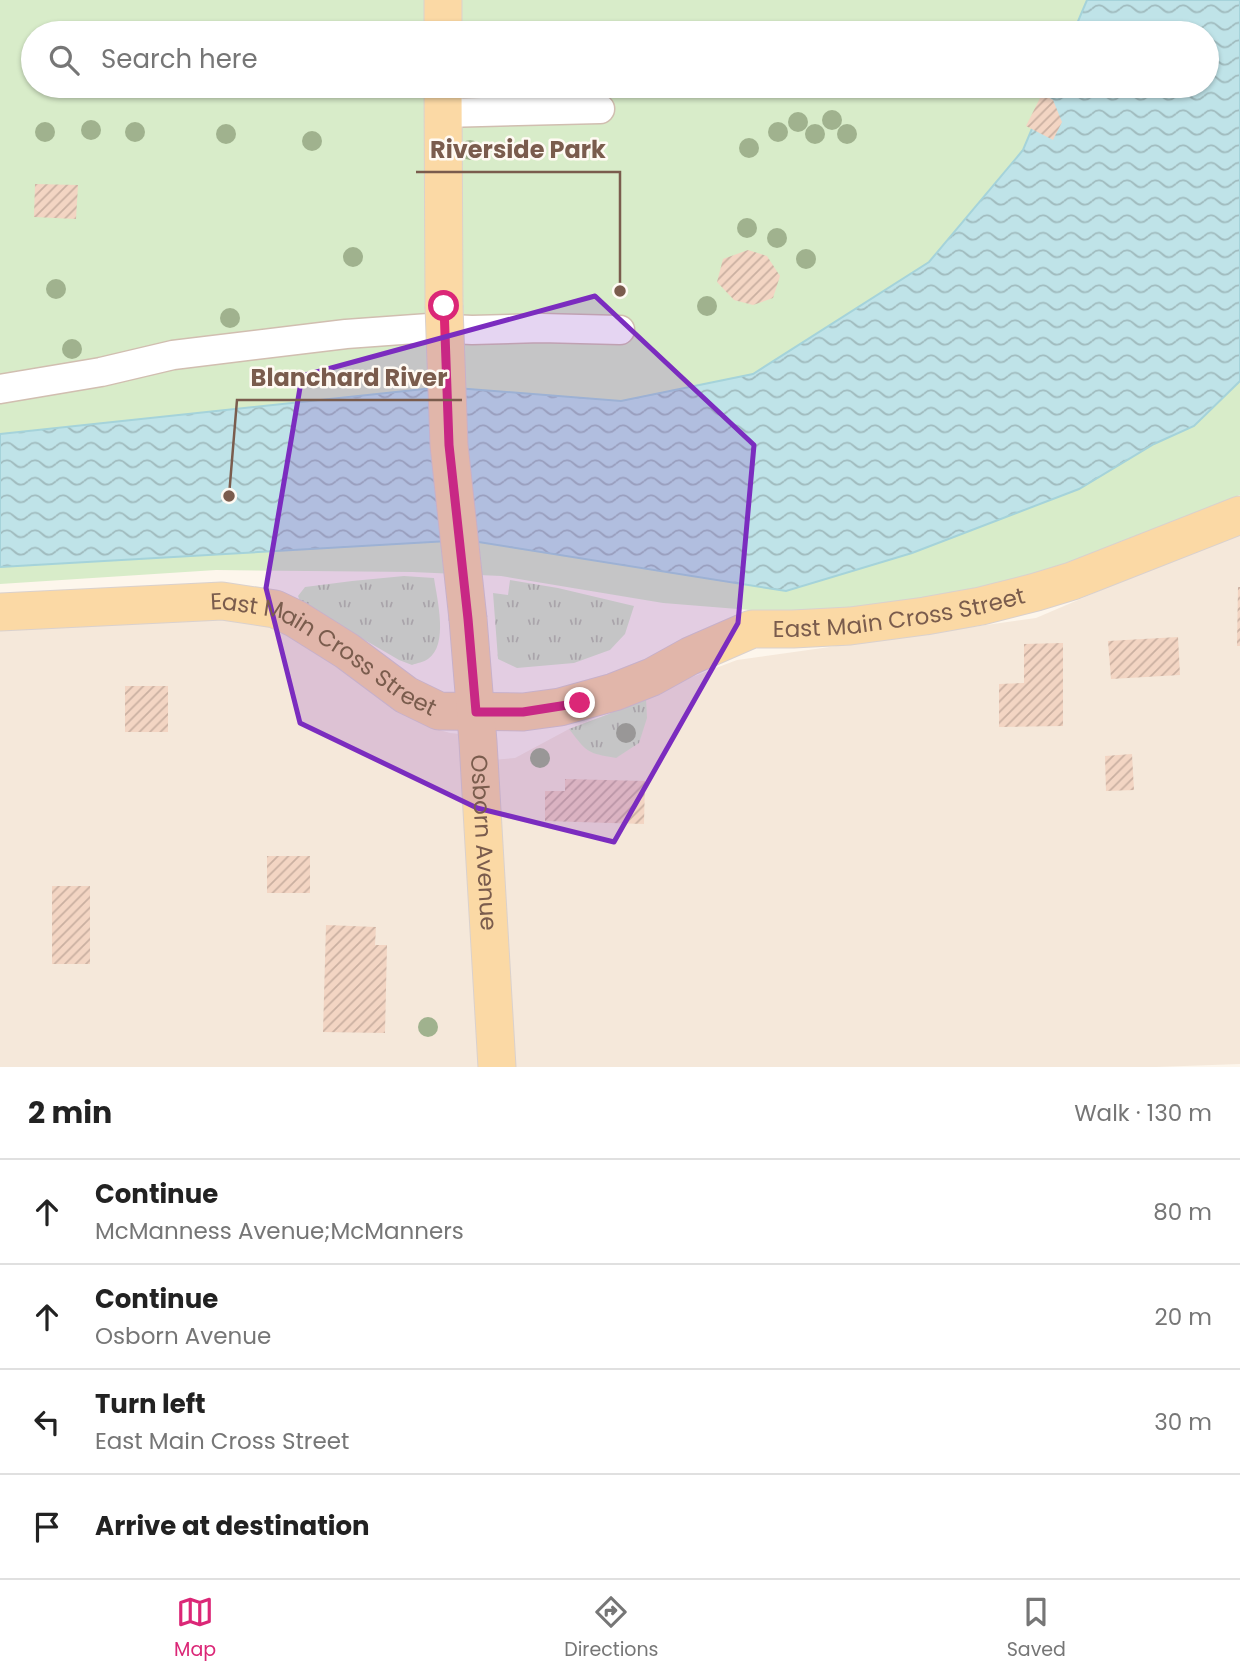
<!DOCTYPE html>
<html lang="en">
<head>
<meta charset="utf-8">
<style>
	:root { --surface:#fff; --page:#f6f6f6; --text:#222; --muted:#767676; --line:#e0e0e0; --accent:#db2777 }
	body { margin:0; font-family:Poppins,sans-serif; background:var(--page); color:var(--text) }
	.stop { position:absolute; width:21px; height:21px; margin:-16px; border:5px solid #db2777; border-radius:50%; background:#fff }
	.stop.end { background:#db2777; border-color:#fff; box-shadow:0 2px 7px #0008 }
	.list { margin:0; padding:0; list-style:none }
	h2 { display:flex; justify-content:space-between; align-items:center; height:91px; margin:0; padding:0 28px; font-size:30px }
	h2 small { font-size:23px; font-weight:400; color:var(--muted) }
	.list li { display:grid; grid-template-columns:46px 1fr auto; gap:21px; align-items:center; box-sizing:border-box; height:105px; padding:0 28px; border-top:2px solid var(--line) }
	.list b { display:block; font-size:26px; white-space:nowrap }
	.list p { margin:0; font-size:23px; white-space:nowrap; color:var(--muted) }
	.list em { font-size:23px; font-style:normal; color:var(--muted) }
	.icon { flex:none; width:38px; height:38px; fill:none; stroke:currentColor; stroke-width:2; stroke-linecap:round; stroke-linejoin:round }
	.map { position:relative; flex:none; width:1240px; height:1067px; overflow:hidden }
	.search { position:absolute; background:var(--surface); box-shadow:0 2px 5px #0004; left:21px; right:21px; top:21px; height:77px; display:flex; align-items:center; gap:18px; box-sizing:border-box; padding:0 24px; border-radius:38px; color:var(--muted); font-size:26px }
	.sheet { height:511px; background:var(--surface) }
	nav { display:flex; justify-content:space-around; align-items:center; box-sizing:border-box; height:98px; border-top:2px solid var(--line); background:var(--surface); font-size:19px; color:var(--muted) }
	nav a { display:grid; justify-items:center; gap:4px }
	nav .on { color:var(--accent) }
	.map>svg:first-child { display:block }
	.residential { fill:#f5e8da }
	.grass { fill:url(#grass-tufts) }
	.green { fill:#d8ecc9; fill-rule:evenodd }
	.water { fill:url(#water-waves); stroke:#a5d3da; stroke-width:2 }
	.building { fill:url(#building-hatch) }
	.lines { fill:none; stroke-linecap:round; stroke-linejoin:round }
	.minor-casing { stroke:#d1beb0; stroke-width:31 }
	.major-casing { stroke:#dad1cd; stroke-width:39 }
	.minor { stroke:#fff; stroke-width:28 }
	.major { stroke:#fbd9a5; stroke-width:37 }
	.major-bridge-casing { stroke:#dad1cd; stroke-width:39; stroke-linecap:butt }
	.major-bridge { stroke:#fbd9a5; stroke-width:37 }
	.tree { fill:#a0b28e }
	.route { stroke:#db2777; stroke-width:9 }
	.marked { fill:#7b2cbf; fill-opacity:0.2; stroke:#7b2cbf; stroke-width:5; stroke-linejoin:round }
	.labels { text-anchor:middle; stroke-width:5; stroke-linejoin:round; paint-order:stroke }
	.street-label { font-size:23px; fill:#7a5c4d; stroke:#fffaf3 }
	.leader { fill:none; stroke:#7a5c4d; stroke-width:2.5 }
	.callout-dot { fill:#7a5c4d; stroke:#fffaf3; stroke-width:2.5 }
	.callout-label { font-size:24px; text-anchor:middle; font-weight:bold; fill:#7a5c4d; stroke:#fffaf3; stroke-width:5; stroke-linejoin:round; paint-order:stroke }
</style>
</head>
<body>
<div class="map">
<svg width="1240" height="1067" viewBox="0 0 1240 1067">
	<defs>
		<pattern id="grass-tufts" width="24" height="20" patternUnits="userSpaceOnUse" patternTransform="scale(1.75)"><rect width="24" height="20" fill="#d8ecc9"/><path d="M3 7l-1-3M5 7V3M7 7l1-3M15 17l-1-3M17 17v-4M19 17l1-3" fill="none" stroke="#b4c2a5"/></pattern>
		<pattern id="water-waves" width="16" height="10" patternUnits="userSpaceOnUse" patternTransform="scale(1.75)"><rect width="16" height="10" fill="#bfe3e8"/><path d="M0 5q4-4 8 0t8 0" fill="none" stroke="#a0bbbe"/></pattern>
		<pattern id="building-hatch" width="6" height="6" patternUnits="userSpaceOnUse" patternTransform="scale(1.75)"><rect width="6" height="6" fill="#f3d5c3"/><path d="M-1 1l2-2M0 6l6-6M5 7l2-2" fill="none" stroke="#cab0a1"/></pattern>
	</defs>
	<rect width="100%" height="100%" fill="#fdf6ec"/>
	<polygon class="residential" points="1240,535 1240,1064 1156,1067 0,1067 0,629 245,617 291,635 341,668 401,712 417,721 433,728 450,733 461,734 480,761 515,758 569,729 609,714 642,696 737,660 1036,618 1190,552"/>
	<g class="grass">
		<path d="M 404,576 L 434,578 C 437,599 449,645 428,659 C 424,662 417,663 412,665 L 399,660 L 327,618 L 302,606 L 298,596 L 305,587 L 352,581 Z"/>
		<polygon points="510,580 558,588 634,606 625,634 610,650 574,663 517,668 498,659 493,593 508,595"/>
		<path d="M 642,696 L 646,698 L 647,718 L 639,743 L 616,758 C 586,753 587,752 569,729 L 609,714 Z"/>
	</g>
	<path class="green" d="M 0,0 L 1240,0 L 1240,495 L 1070,562 L 1034,574 L 979,587 L 923,598 L 848,608 L 791,611 L 750,610 L 663,603 L 501,576 L 412,572 L 216,570 L 0,584 ZM 33,33 L 1207,33 L 1207,86 L 33,86 Z"/>
	<polygon class="water" points="1087,0 1240,0 1240,381 1194,426 1154,444 1079,489 912,553 786,591 466,540 0,567 0,434 443,387 621,401 753,374 929,262 1023,150 1050,86 1207,86 1207,33 1073,33"/>
	<g class="building">
		<polygon points="1042,94 1053,100 1062,122 1053,140 1026,126"/>
		<polygon points="35,184 78,185 76,219 34,217"/>
		<polygon points="748,250 767,256 780,276 773,298 753,305 734,300 717,282 723,259"/>
		<polygon points="1238,587 1240,587 1240,646 1237,646"/>
		<polygon points="1178,637 1180,675 1111,679 1108,641"/>
		<polygon points="1063,643 1063,726 999,727 999,684 1024,683 1024,644"/>
		<rect x="125" y="686" width="43" height="46"/>
		<polygon points="1132,754 1134,790 1106,791 1105,756"/>
		<polygon points="565,779 645,781 644,824 545,821 545,791 565,791"/>
		<rect x="267" y="856" width="43" height="37"/>
		<rect x="52" y="886" width="38" height="78"/>
		<polygon points="326,925 376,927 375,945 387,945 385,1033 323,1032"/>
	</g>
	<g class="lines">
		<defs>
			<g id="minor">
				<polyline points="443,113 600,109"/>
				<polyline points="0,389 101,372 173,355 346,334 429,328 472,330 541,328 620,330"/>
			</g>
			<g id="major">
				<polyline points="443,33 443,0"/>
				<polyline points="443,86 444,306"/>
				<path id="s1" d="M 0,612 L 222,601 L 275,609 L 296,619 L 347,651 L 406,695 L 439,711 L 523,712 L 560,707 L 614,692 L 652,677 L 690,656 L 752,629 L 793,629 L 850,626 L 925,616 L 981,606 L 1036,592 L 1072,581 L 1240,515"/>
				<path id="s2" d="M 468,619 L 478,742 L 497,1067"/>
			</g>
		</defs>
		<use href="#minor" class="minor-casing"/>
		<use href="#major" class="major-casing"/>
		<use href="#minor" class="minor"/>
		<use href="#major" class="major"/>
		<defs>
			<polyline id="major-bridge" points="444,306 449,445 468,619"/>
		</defs>
		<use href="#major-bridge" class="major-bridge-casing"/>
		<use href="#major-bridge" class="major-bridge"/>
	</g>
	<g class="tree">
		<circle cx="832" cy="120" r="10"/>
		<circle cx="798" cy="122" r="10"/>
		<circle cx="91" cy="130" r="10"/>
		<circle cx="45" cy="132" r="10"/>
		<circle cx="135" cy="132" r="10"/>
		<circle cx="778" cy="132" r="10"/>
		<circle cx="226" cy="134" r="10"/>
		<circle cx="815" cy="134" r="10"/>
		<circle cx="847" cy="134" r="10"/>
		<circle cx="312" cy="141" r="10"/>
		<circle cx="749" cy="148" r="10"/>
		<circle cx="470" cy="150" r="10"/>
		<circle cx="747" cy="228" r="10"/>
		<circle cx="777" cy="238" r="10"/>
		<circle cx="353" cy="257" r="10"/>
		<circle cx="806" cy="259" r="10"/>
		<circle cx="56" cy="289" r="10"/>
		<circle cx="707" cy="306" r="10"/>
		<circle cx="230" cy="318" r="10"/>
		<circle cx="72" cy="349" r="10"/>
		<circle cx="626" cy="733" r="10"/>
		<circle cx="540" cy="758" r="10"/>
		<circle cx="428" cy="1027" r="10"/>
	</g>
	<g class="lines">
		<polyline class="route" points="444,306 449,445 468,619 476,712 523,712 580,703"/>
	</g>
	<path class="marked" d="M 595,296 L 754,445 L 738,623 L 614,842 L 477,808 L 300,723 L 266,588 L 302,376 Z"/>
	<g class="labels">
		<g class="street-label">
			<text dy="8" stroke="none"><textPath href="#s1" startOffset="947">East Main Cross Street</textPath></text>
			<text dy="8" stroke="none"><textPath href="#s1" startOffset="338">East Main Cross Street</textPath></text>
			<text dy="8" stroke="none"><textPath href="#s2" startOffset="224">Osborn Avenue</textPath></text>
		</g>
	</g>
	<path class="leader" d="M620 291L620 172H416M229 496L237 400H462"/>
	<g class="callout-dot">
		<circle cx="620" cy="291" r="7"/>
		<circle cx="229" cy="496" r="7"/>
	</g>
	<g class="callout-label">
		<text x="518" y="158">Riverside Park</text>
		<text x="349" y="386">Blanchard River</text>
	</g>
</svg>
<div class="stop" style="left:444px;top:306px"></div>
<div class="stop end" style="left:580px;top:703px"></div>
<div class="search"><svg class="icon" aria-label="search" viewBox="0 0 24 24"><circle cx="10" cy="10" r="6"/><path d="M15 15l6 6"/></svg>Search here</div>
</div>
<section class="sheet">
<h2>2 min<small>Walk · 130 m</small></h2>
<ul class="list">
<li><svg class="icon" aria-label="ahead" viewBox="0 0 24 24"><path d="M12 20V5M6 11l6-6 6 6"/></svg><div><b>Continue</b><p>McManness Avenue;McManners</p></div><em>80 m</em></li>
<li><svg class="icon" aria-label="ahead" viewBox="0 0 24 24"><path d="M12 20V5M6 11l6-6 6 6"/></svg><div><b>Continue</b><p>Osborn Avenue</p></div><em>20 m</em></li>
<li><svg class="icon" aria-label="left" viewBox="0 0 24 24"><path d="M17 20v-9H6M10 6l-5 5 5 5"/></svg><div><b>Turn left</b><p>East Main Cross Street</p></div><em>30 m</em></li>
<li><svg class="icon" aria-label="arrive" viewBox="0 0 24 24"><path d="M6 21V4h12l-3 4 3 4H6"/></svg><div><b>Arrive at destination</b></div></li>
</ul>
</section>
<nav>
<a class="on"><svg class="icon" aria-label="map" viewBox="0 0 24 24"><path d="M3 6l6-2 6 2 6-2v14l-6 2-6-2-6 2zM9 4v14M15 6v14"/></svg>Map</a>
<a><svg class="icon" aria-label="directions" viewBox="0 0 24 24"><path d="M12 3l9 9-9 9-9-9zM9 14v-3h6M13 9l2 2-2 2"/></svg>Directions</a>
<a><svg class="icon" aria-label="saved" viewBox="0 0 24 24"><path d="M7 4h10v16l-5-4-5 4z"/></svg>Saved</a>
</nav>
</body>
</html>
